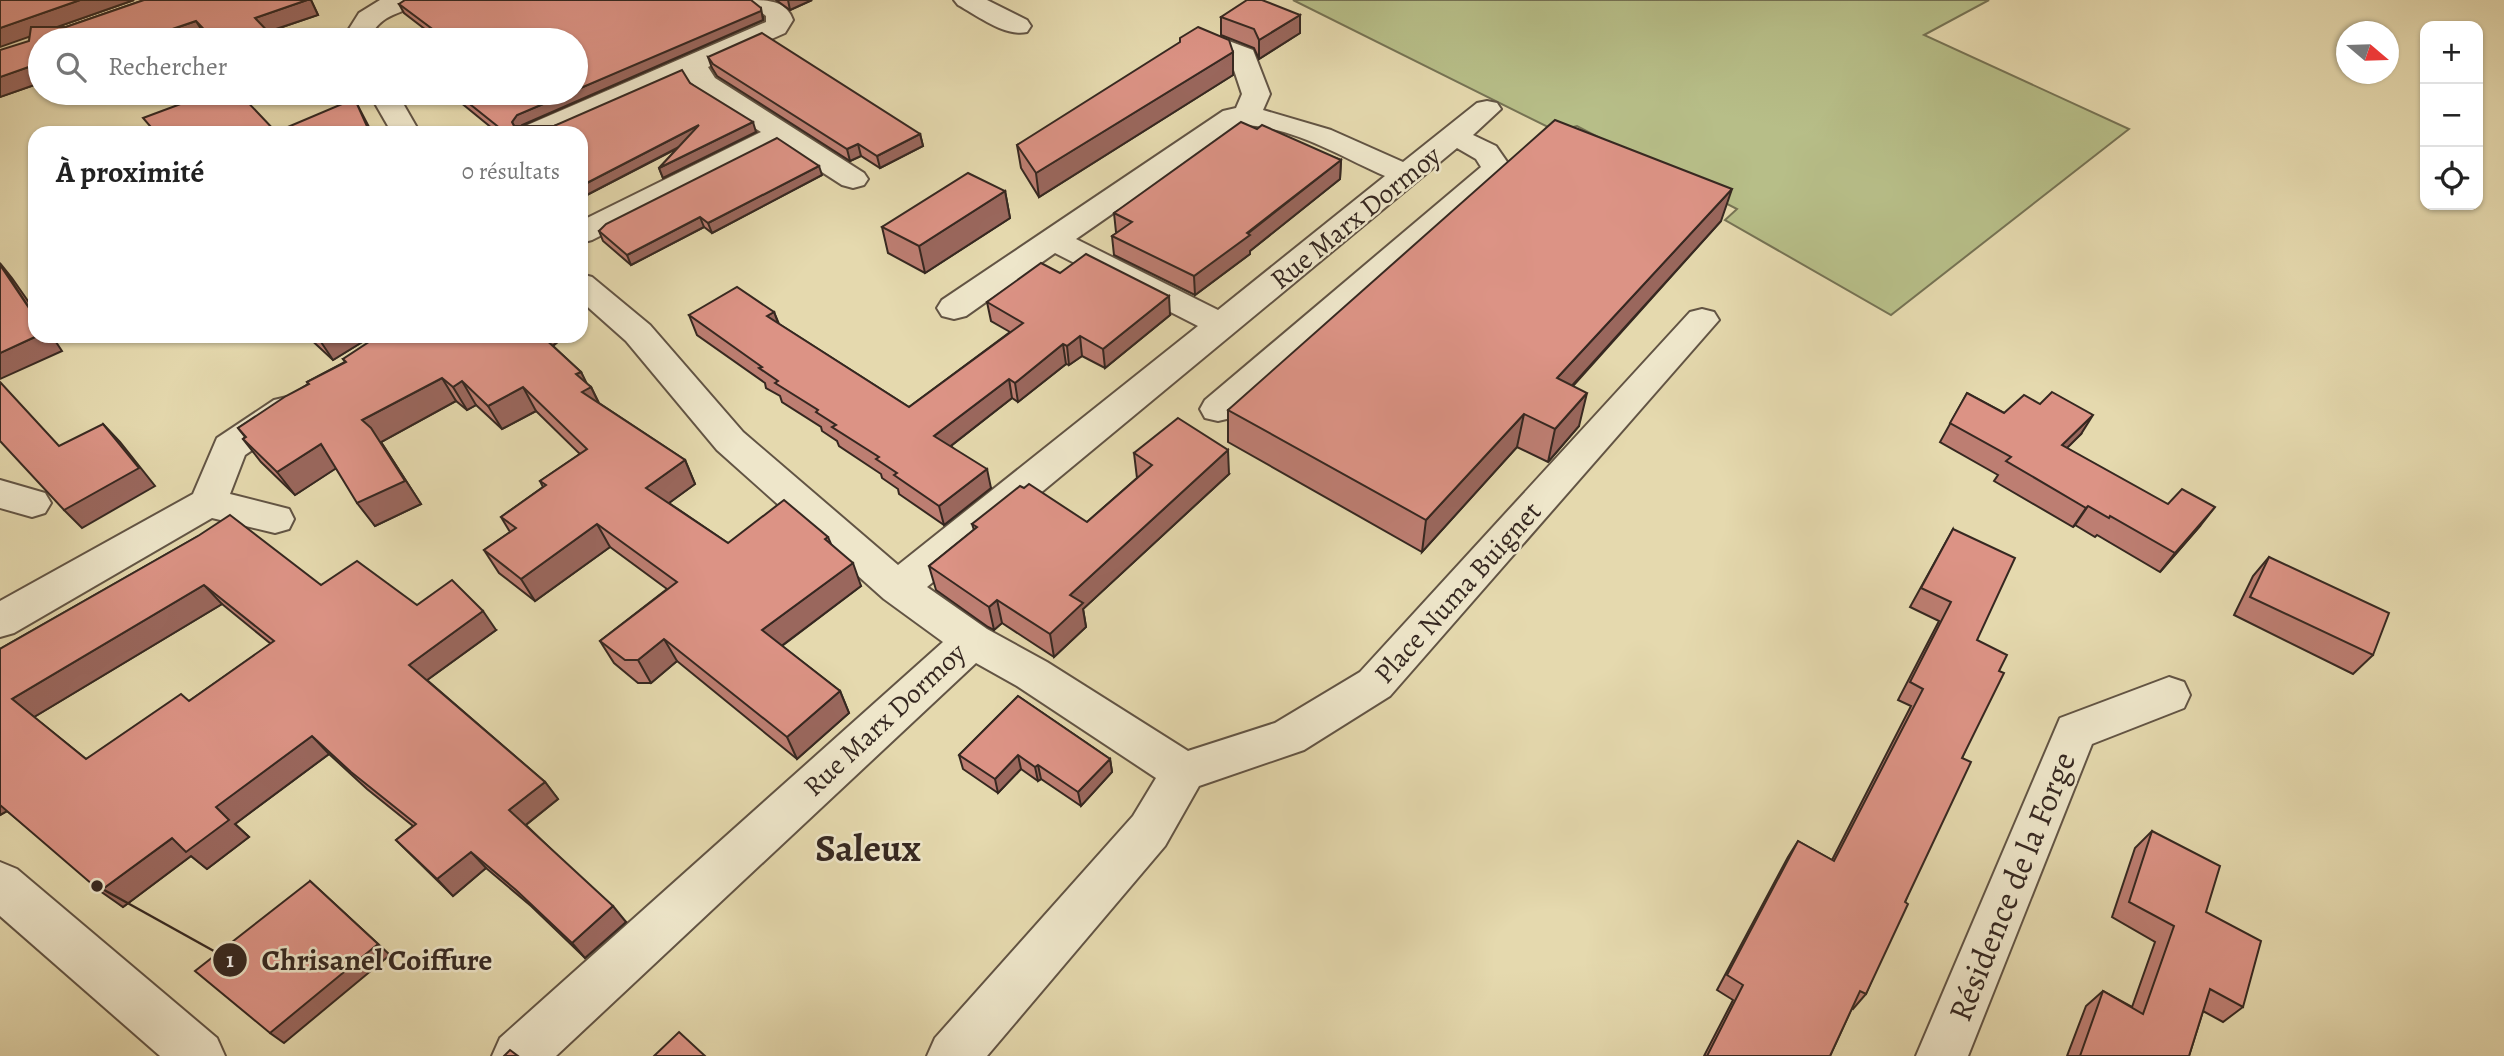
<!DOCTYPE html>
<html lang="fr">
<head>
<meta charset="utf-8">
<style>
	:root { --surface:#fff; --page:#f2f2f2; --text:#222; --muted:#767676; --line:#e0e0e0 }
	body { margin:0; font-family:Alegreya,serif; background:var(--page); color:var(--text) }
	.controls { position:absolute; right:21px; top:21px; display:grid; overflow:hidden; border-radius:14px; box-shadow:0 2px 5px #0004 }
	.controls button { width:63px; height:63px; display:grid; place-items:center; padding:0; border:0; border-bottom:2px solid var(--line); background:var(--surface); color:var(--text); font:35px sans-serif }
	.compass { position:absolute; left:2336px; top:21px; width:63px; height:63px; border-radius:50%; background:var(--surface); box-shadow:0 2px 5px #0004; rotate:109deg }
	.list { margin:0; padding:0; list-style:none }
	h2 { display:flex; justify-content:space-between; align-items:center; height:91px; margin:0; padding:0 28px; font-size:30px }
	h2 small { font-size:23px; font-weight:400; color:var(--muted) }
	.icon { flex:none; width:38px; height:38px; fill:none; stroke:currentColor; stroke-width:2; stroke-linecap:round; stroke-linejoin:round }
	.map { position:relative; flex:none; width:2504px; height:1056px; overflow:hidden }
	.search { position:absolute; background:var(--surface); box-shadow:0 2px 5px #0004; left:28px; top:28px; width:560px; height:77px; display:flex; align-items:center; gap:18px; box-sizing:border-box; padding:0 24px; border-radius:38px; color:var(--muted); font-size:26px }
	.panel { position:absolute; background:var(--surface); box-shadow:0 2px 5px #0004; left:28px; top:126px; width:560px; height:217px; border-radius:21px }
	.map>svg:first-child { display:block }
	.green { fill:#b7be88; stroke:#767354; stroke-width:2 }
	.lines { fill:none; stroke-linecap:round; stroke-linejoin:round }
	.minor-casing { stroke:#625444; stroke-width:4 }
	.minor { fill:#eee6ca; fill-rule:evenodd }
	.wall { fill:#bd7e72; stroke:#362821; stroke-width:2; fill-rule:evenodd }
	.shaded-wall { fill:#9a675d; stroke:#362821; stroke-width:2 }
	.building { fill:#dc9385; stroke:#362821; stroke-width:2; fill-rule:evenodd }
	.labels { text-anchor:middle; stroke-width:5; stroke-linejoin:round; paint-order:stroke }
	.street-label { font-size:28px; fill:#362821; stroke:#eee6ca }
	.near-street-label { font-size:33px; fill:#362821; stroke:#eee6ca }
	.near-quarter-label { font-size:38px; font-weight:bold; fill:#362821; stroke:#eee6ca }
	.leader { fill:none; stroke:#362821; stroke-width:2.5 }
	.callout-dot { fill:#362821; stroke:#eee6ca; stroke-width:2.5 }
	.mark-label { font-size:21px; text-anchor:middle; font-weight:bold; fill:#fff }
	.callout-label { font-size:30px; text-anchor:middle; font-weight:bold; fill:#362821; stroke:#eee6ca; stroke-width:5; stroke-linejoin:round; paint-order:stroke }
</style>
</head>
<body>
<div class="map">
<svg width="2504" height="1056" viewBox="0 0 2504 1056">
	<rect width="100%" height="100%" fill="#e5d9ae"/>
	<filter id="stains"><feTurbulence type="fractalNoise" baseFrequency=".00286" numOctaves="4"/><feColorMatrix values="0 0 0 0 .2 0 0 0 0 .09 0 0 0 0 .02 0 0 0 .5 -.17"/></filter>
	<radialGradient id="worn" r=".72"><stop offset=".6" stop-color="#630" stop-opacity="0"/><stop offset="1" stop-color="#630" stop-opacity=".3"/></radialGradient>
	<polygon class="green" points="1293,0 1989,0 1924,35 2129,129 1891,315 1725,220 1737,209 1577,126 1556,131"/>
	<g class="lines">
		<defs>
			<g id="minor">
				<path d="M 380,0 L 416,0 C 404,18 384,8 368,40 L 342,40 L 359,13 Z"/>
				<path d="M 747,0 C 767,0 786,0 793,20 L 785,33 L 708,67 L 715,78 L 864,173 L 868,179 L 864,185 L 853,188 L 842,185 L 780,145 L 592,240 L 581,243 L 581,221 L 761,132 L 695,90 L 686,76 L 557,133 L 519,133 L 523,127 L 766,22 L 766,16 Z"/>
				<path d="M 954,0 L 987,0 L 1027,20 L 1031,26 L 1027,32 C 1005,37 978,16 958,5 Z"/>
				<path d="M 1210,34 L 1253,50 L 1270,94 L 1263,110 L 1331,130 L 1403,162 L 1477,103 L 1487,101 L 1497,103 L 1501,109 L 1473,135 L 1496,146 L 1512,169 L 1231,418 L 1218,421 L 1205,418 L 1200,409 L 1205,400 L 1481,167 L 1476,159 L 1457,148 L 927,587 L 987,629 L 1047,662 L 1188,751 L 1275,723 L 1360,672 L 1690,312 L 1702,309 L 1714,312 L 1719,320 L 1390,696 L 1304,750 L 1199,786 L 1165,846 L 987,1056 L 927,1056 L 935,1038 L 1133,816 L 1156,778 L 1017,686 L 976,663 L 556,1056 L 492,1056 L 500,1038 L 943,642 L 884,599 L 717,450 L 626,341 L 581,301 L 581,274 L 592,277 L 650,325 L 743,432 L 898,565 L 1198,326 L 1055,253 L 966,316 L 954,319 L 942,316 L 937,308 L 942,300 L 1223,111 L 1236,108 L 1242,94 L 1231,61 L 1201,48 L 1197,42 L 1201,36 ZM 1240,125 C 1290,125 1340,156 1385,176 L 1218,310 L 1076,239 Z"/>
				<polygon points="369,93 397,93 420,133 392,133"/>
				<polygon points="287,397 300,400 305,409 300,418 245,455 230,494 289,509 294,519 289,529 275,533 212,518 14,633 0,637 0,601 193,494 217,438 274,400"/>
				<polygon points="0,480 45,493 51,503 45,513 32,517 0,508"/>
				<polygon points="2169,677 2184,682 2190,695 2184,708 2092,744 1968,1056 1916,1056 2060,718"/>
				<polygon points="0,862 17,869 217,1038 225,1056 160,1056 0,916"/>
			</g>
		</defs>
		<use href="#minor" class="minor-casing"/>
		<use href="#minor" class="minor"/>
	</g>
	<g class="wall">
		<polygon points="0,0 134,0 57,27 66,27 144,0 311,0 318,15 268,32 276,40 209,40 206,37 195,40 40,40 40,83 0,97 29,41 30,37"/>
		<polygon points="776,0 812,0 790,10"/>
		<polygon points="399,4 763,17 763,20 521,126 554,126 690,83 756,132 663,178 659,168 678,148 581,198 581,133 498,133 449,93 576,93 576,40 426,40 421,32 426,30 404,13"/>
		<polygon points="1300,15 1300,33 1259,59 1254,48 1221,35 1221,17"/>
		<polygon points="1233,52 1233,75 1039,197 1021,168 1017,145"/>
		<polygon points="708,57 920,134 923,146 880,168 861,156 850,161 717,76 712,68"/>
		<polygon points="1257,129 1341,160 1340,179 1250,251 1250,254 1195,295 1114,255 1112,236 1117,233 1116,232 1114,213"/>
		<polygon points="822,175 712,233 704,227 631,265 603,241 599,231"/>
		<polygon points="1005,191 1010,218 925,273 888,253 882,227"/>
		<polygon points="1721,221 1573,386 1579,426 1548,462 1517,447 1422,552 1228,442 1228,410"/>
		<polygon points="1060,273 1170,315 1105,368 1082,356 1069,365 1066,364 1018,402 1012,398 951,446 991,488 944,525 899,494 898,489 882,478 881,474 839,446 837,441 822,431 821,427 782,402 780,396 766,388 765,383 697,335 689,315 774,312 779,324 909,407 1010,332 991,321 987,302"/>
		<polygon points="307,336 372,336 333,360"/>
		<polygon points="565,336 553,346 581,372 586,383 591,387 599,403 685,460 695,484 669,503 728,543 828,537 831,544 861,586 782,646 840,691 849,713 797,759 677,661 651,683 638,683 614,663 600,641 667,589 610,547 535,601 499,573 484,550 510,532 501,517 543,487 540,481 580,454 536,411 502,429 476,405 467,410 456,401 381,442 421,504 375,526 336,468 295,495 261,462 243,439 245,437 238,428 308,384 307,382 345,362 343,359"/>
		<polygon points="1967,393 2004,413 2081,434 2066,448 2200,526 2160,572 2097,535 2095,537 2075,525 2073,527 1994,481 1998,475 1940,442"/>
		<polygon points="1134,453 1229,474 1083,609 1086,627 1054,657 1002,623 994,630 988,627 936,590 929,566 974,530 972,524 1087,522 1137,478"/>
		<polygon points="1953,529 1977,640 1999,671 1962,758 1905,902 1866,994 1853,1009 1852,1008 1830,1056 1704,1056 1733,1000 1717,990 1788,857 1798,841 1832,860 1911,706 1898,700 1939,621 1910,607"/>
		<path d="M 198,536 L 321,585 L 417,605 L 496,630 L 427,680 L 545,782 L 558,799 L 526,825 L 626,922 L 585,958 L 531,906 L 486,868 L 453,896 L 396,840 L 413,826 L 367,789 L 329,754 L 235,824 L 249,837 L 207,869 L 191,856 L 123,907 L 7,811 L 0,815 L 0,649 ZM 222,604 L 271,644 L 189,701 L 86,759 L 34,717 Z"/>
		<polygon points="2269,557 2373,655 2353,674 2234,615 2253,576"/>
		<polygon points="1018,696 1110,759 1112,772 1081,806 1041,779 1038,781 1021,769 998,793 963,769 959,755"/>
		<polygon points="2152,831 2206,912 2243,1007 2223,1022 2203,1011 2189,1056 2067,1056 2086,1006 2103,991 2132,1007 2155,942 2112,917 2135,848"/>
	</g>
	<g class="shaded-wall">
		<polygon points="80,0 134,0 0,47 0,28"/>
		<polygon points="307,0 311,0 318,15 264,33 255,18"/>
		<polygon points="788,0 812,0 790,10"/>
		<polygon points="761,8 763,20 522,125 517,132 512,122 517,115 569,93 576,93 576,90"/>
		<polygon points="1300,15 1300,33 1259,59 1259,40"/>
		<polygon points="196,21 206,37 195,40 140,40"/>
		<polygon points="129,33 134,40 107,40"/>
		<polygon points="1233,52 1233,75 1039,197 1036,173"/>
		<polygon points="40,63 40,83 0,97 0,77"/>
		<polygon points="357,104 369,127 372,133 370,133"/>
		<polygon points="753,122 756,132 663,178 659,168"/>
		<polygon points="699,125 702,135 581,198 581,186"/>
		<polygon points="920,134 923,146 880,168 877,156"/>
		<polygon points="858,144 861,156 850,161 847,149"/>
		<polygon points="1341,160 1340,179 1250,251 1250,254 1195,295 1194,276"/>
		<polygon points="819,166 822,175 712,233 708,223"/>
		<polygon points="1732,189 1721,221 1549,411 1557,378"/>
		<polygon points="1005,191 1010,218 925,273 919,246"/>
		<polygon points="700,217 704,227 631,265 627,255"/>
		<polygon points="0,263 12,278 35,311 35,317"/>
		<polygon points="1169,296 1170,315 1105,368 1103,349"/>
		<polygon points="774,312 781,331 767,316"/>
		<polygon points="37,336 52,336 62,351 0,379 0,353"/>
		<polygon points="317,336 372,336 333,360"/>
		<polygon points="538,336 565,336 546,351"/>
		<polygon points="1080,336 1082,356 1069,365 1067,346"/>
		<polygon points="1063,344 1066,364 1018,402 1015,383"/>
		<polygon points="581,372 589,388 591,387 602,410 582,392 576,374"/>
		<polygon points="442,378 456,401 381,442 421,504 375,526 357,503 362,420"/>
		<polygon points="1009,379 1012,398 939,455 934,436"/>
		<polygon points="462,381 476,405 467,410 453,387"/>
		<polygon points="523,387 536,411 502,429 488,406"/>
		<polygon points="1587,393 1579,426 1548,462 1555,429"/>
		<polygon points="1524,414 1517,447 1422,552 1426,520"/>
		<polygon points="2093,415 2081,434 2050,465 2062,445"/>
		<polygon points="103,424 120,442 155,486 82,528 64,510"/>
		<polygon points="321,444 338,467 295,495 277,472"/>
		<polygon points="1228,450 1229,474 1083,609 1086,627 1054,657 1050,634 1070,595"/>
		<polygon points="685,460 695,484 658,511 646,488"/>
		<polygon points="987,469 991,488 944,525 939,506"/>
		<polygon points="2088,506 2075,525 2073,527 2086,508"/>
		<polygon points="2215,507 2200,526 2160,572 2175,553"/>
		<polygon points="597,524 610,547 535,601 521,579"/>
		<polygon points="853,563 861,586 772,653 762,630"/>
		<polygon points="204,585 222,604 34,717 12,699"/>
		<polygon points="997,600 1002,623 994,630 989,607"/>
		<polygon points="483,611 496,630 423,683 409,665"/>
		<polygon points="664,639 677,661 651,683 638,660"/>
		<polygon points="840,691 849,713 797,759 787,737"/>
		<polygon points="312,736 329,754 235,824 249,837 207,869 191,856 123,907 100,891"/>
		<polygon points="1018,755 1021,769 998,793 995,779"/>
		<polygon points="1110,759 1112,772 1081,806 1078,792"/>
		<polygon points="1038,765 1041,779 1038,781 1035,767"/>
		<polygon points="545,782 558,799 523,827 509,810"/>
		<polygon points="0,803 9,810 0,815"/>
		<polygon points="471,852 486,868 453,896 437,879"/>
		<polygon points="310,881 390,955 284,1043 270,1033"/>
		<polygon points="613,906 626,922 585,958 572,943"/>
	</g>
	<g class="building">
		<polygon points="0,0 80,0 0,28"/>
		<polygon points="144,0 307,0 255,18 276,40 214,40 196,21 140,40 136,40 129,33 107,40 40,40 40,63 0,77 0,50 29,41 31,27 66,27"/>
		<polygon points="405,0 751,0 761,8 761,11 576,90 576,40 432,40 421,32 431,28 399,4"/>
		<polygon points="1247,0 1262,0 1300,15 1259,40 1254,29 1221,17"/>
		<polygon points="1198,27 1229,40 1233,52 1036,173 1017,145 1180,42 1180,38"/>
		<polygon points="762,33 920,134 877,156 858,144 847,149 713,64 708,57"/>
		<polygon points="682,70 690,83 753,122 659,168 699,125 581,186 581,133 506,133 456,93 569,93 517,115 512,122 514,126 554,126"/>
		<polygon points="210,93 239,93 276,132 342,104 357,104 370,133 156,133 143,118"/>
		<polygon points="1555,120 1732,189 1557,378 1587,393 1555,429 1524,414 1426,520 1228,410"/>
		<polygon points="1241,122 1257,129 1262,125 1341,160 1247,233 1250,235 1194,276 1112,236 1132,222 1114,213"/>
		<polygon points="777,138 819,166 708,223 700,217 627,255 599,231 606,224"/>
		<polygon points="968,173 1005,191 919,246 882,227"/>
		<polygon points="1086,254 1169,296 1103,349 1080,336 1067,346 1063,344 1015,383 1009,379 934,436 987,469 939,506 894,475 897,473 876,459 879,457 832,427 836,425 816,412 818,410 775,383 778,381 759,368 762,367 689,315 737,287 774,312 767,316 909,407 1023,323 987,302 1041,263 1060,273"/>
		<polygon points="0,265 35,317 35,336 37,336 0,353"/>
		<polygon points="378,336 542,336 581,372 576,374 591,387 582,392 685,460 646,488 728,543 784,500 828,537 825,539 853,563 762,630 840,691 787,737 664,639 638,660 625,660 600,641 677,582 597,524 521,579 484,550 516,528 501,517 546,485 540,481 587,449 523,387 488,406 462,381 453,387 442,378 362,420 371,428 405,481 357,503 321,444 277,472 243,439 246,437 238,428 286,396 309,384 307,382 346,362 343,359"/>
		<polygon points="0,382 59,446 103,424 139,468 64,510 0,441"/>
		<polygon points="2052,392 2093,415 2062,445 2168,504 2182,489 2215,507 2175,553 2110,516 2109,518 2088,506 2086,508 2006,461 2011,457 1950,423 1967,393 2004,413 2024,395 2040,404"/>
		<polygon points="1178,418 1228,450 1070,595 1083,603 1050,634 997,600 989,607 983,603 929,566 977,527 972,524 1020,486 1024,488 1029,484 1087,522 1152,465 1134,453"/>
		<path d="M 230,515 L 321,585 L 357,561 L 417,605 L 452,580 L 483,611 L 409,665 L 545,782 L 509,810 L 613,906 L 572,943 L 516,890 L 471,852 L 437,879 L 396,840 L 416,824 L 351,772 L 312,736 L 216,807 L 229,820 L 186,852 L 172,838 L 100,891 L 0,805 L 0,649 L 198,536 ZM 204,585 L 274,641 L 189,701 L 181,694 L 86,759 L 12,699 Z"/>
		<polygon points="1953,529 2015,558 1977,640 2007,655 1999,671 2004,673 1962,758 1971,762 1905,902 1908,904 1866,994 1860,991 1830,1056 1707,1056 1743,985 1727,975 1798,841 1834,861 1923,689 1910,682 1951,602 1921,588"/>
		<polygon points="2269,557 2389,613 2373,655 2250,597"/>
		<polygon points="1018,696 1110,759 1078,792 1038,765 1035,767 1018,755 995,779 959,755"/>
		<polygon points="2152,831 2220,866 2206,912 2261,941 2243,1007 2210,989 2189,1056 2080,1056 2103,991 2143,1014 2174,926 2129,902"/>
		<polygon points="310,881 378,944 270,1033 195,971"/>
		<polygon points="679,1032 705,1056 654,1056"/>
		<polygon points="510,1050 518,1056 504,1056"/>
	</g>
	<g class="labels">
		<g class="street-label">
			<text transform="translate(1355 217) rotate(-39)" y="10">Rue Marx Dormoy</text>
			<text transform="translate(1457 592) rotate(-48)" y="10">Place Numa Buignet</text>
			<text transform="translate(884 719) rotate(-43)" y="10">Rue Marx Dormoy</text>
		</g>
		<g class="near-street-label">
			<text transform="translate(2011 886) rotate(-68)" y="12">Résidence de la Forge</text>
		</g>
		<g class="near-quarter-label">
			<text x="868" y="861">Saleux</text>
		</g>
	</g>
	<path class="leader" d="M97 886L230 960"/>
	<g class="callout-dot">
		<circle cx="97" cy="886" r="7"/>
		<circle cx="230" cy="960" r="18"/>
	</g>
	<g class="mark-label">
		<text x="230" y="967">1</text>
	</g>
	<g class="callout-label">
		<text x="377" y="970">Chrisanel Coiffure</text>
	</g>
	<rect width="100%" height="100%" filter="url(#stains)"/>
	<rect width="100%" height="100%" fill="url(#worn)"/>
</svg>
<div class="controls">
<button>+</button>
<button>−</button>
<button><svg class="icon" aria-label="locate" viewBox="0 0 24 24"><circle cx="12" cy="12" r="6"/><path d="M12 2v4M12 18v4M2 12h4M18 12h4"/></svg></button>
</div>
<svg class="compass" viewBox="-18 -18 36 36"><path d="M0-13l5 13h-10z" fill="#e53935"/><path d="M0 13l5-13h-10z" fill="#767676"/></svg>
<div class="search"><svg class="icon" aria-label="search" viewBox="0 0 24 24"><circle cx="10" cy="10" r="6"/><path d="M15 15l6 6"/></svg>Rechercher</div>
<section class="panel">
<h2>À proximité<small>0 résultats</small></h2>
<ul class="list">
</ul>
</section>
</div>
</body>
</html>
